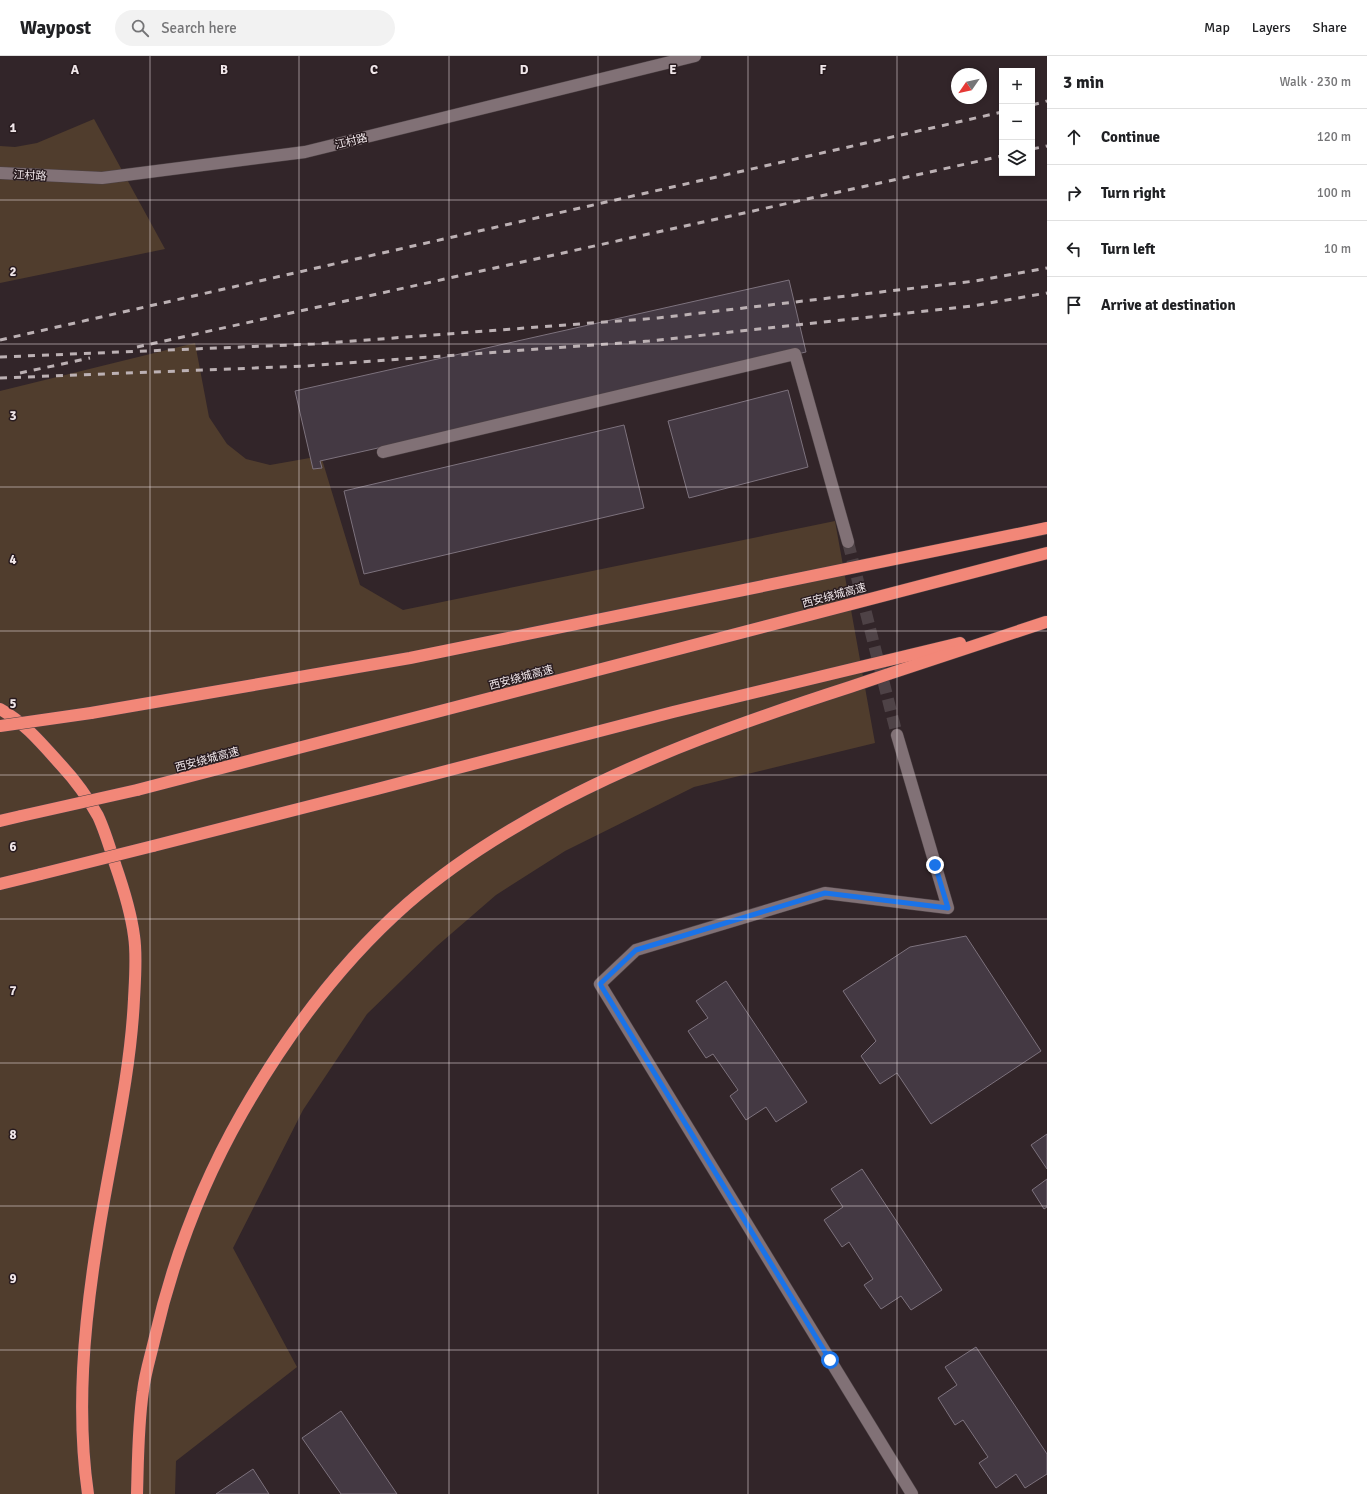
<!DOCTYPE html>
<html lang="en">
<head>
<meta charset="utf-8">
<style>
	:root { --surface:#fff; --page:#f2f2f2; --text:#202124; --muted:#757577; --line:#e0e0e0 }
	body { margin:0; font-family:Signika,"Noto Sans SC",sans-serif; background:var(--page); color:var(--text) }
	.controls { position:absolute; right:12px; top:12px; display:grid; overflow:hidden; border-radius:0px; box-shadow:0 2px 6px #0003 }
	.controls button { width:36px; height:36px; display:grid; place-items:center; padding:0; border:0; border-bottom:1px solid var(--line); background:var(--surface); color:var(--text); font:20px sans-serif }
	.compass { position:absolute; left:951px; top:12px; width:36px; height:36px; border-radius:50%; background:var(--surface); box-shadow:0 2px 6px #0003; rotate:236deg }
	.stop { position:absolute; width:12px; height:12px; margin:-9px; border:3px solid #1a73e8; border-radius:50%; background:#fff }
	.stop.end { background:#1a73e8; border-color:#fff; box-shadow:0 1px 4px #0008 }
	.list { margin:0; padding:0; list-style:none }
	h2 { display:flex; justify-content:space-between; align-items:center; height:52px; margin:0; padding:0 16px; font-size:17px }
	h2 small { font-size:13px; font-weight:400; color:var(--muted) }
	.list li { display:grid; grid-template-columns:26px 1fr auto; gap:12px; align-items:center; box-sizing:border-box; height:56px; padding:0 16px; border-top:1px solid var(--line) }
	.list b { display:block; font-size:15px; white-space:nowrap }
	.list em { font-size:13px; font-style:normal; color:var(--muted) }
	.icon { flex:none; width:22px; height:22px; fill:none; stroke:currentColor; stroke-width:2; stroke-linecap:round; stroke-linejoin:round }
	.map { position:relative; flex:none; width:1047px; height:1438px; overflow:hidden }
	header { display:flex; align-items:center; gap:24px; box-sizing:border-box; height:56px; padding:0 20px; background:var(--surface); border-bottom:1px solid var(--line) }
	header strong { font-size:19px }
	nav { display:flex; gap:22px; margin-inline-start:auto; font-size:14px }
	.search { width:280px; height:36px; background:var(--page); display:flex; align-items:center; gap:10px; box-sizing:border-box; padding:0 14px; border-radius:22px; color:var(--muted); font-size:15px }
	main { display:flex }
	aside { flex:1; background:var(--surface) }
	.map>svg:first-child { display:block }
	.green { fill:#503d2d }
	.building { fill:#443943; stroke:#7d727d }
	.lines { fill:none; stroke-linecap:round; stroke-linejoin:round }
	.minor-tunnel { stroke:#4e4246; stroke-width:12; stroke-dasharray:12 6; stroke-linecap:butt }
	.minor-casing { stroke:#4d4245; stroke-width:13 }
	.highway-casing { stroke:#4d4245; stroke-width:13 }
	.minor { stroke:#817176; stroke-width:12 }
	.highway { stroke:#f28778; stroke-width:12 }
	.rail { stroke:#bcb1b4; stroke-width:3; stroke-dasharray:7 7; stroke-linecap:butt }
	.highway-bridge-casing { stroke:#4d4245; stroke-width:13; stroke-linecap:butt }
	.highway-bridge { stroke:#f28778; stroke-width:12 }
	.route { stroke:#1a73e8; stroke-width:5 }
	.grid { fill:none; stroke:#f0e6e9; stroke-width:1; stroke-opacity:0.55 }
	.labels { text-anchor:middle; stroke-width:3; stroke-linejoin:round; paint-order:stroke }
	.street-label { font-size:11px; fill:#f0e6e9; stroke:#281b1f }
	.grid-label { font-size:13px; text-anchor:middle; font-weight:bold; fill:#f0e6e9; stroke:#281b1f; stroke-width:3; stroke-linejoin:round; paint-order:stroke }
</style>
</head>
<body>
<header>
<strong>Waypost</strong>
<div class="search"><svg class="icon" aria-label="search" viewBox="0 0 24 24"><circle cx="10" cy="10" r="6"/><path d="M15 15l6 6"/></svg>Search here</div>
<nav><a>Map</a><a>Layers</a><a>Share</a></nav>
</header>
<main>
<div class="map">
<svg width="1047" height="1438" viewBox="0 0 1047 1438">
	<rect width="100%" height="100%" fill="#322529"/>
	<g class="green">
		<polygon points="94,63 165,193 0,227 0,90 15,91 37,87"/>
		<polygon points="195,287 209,361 227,388 246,403 270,409 321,400 360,529 403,554 835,465 875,687 694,731 565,795 496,839 437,890 367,958 303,1054 233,1192 297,1311 176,1405 175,1438 0,1438 0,335"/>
	</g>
	<g class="building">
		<polygon points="789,224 806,296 320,405 322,412 313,413 295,335"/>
		<polygon points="788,334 808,411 689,442 668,365"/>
		<polygon points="624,369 644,452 364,518 344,435"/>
		<polygon points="966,880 1041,995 931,1068 897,1017 880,1028 861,1000 876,985 843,935 910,891"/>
		<polygon points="726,925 807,1046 776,1066 766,1051 746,1064 730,1040 738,1034 713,998 706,1002 688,975 708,962 696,945"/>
		<polygon points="1047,1078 1047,1113 1031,1089"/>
		<polygon points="862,1113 942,1234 911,1254 901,1240 881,1253 864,1229 873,1223 849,1186 842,1191 824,1164 843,1151 831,1133"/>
		<polygon points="1047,1123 1047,1151 1044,1153 1032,1134"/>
		<polygon points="976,1291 1047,1398 1047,1418 1025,1432 1016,1418 996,1432 979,1407 988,1401 963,1364 955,1369 938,1342 957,1329 945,1311"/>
		<polygon points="341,1355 397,1438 341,1438 302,1382"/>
		<polygon points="253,1413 269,1438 216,1438"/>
	</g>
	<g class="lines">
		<polyline class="minor-tunnel" points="848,486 897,679"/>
		<defs>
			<g id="minor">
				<polyline points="0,117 102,122 305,96 695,0"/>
				<polyline points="383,396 795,298 848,486"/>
				<polyline points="897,679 948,852 825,837 636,894 600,928 912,1438"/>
			</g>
			<g id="highway">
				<path d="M 0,653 C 24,666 43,689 61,709 C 75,724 88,742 98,760 C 105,775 110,792 115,808 C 123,831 131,856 134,880 C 137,899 135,924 134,943 C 130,1026 109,1106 97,1187 C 84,1269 76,1355 88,1438"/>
				<polyline points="91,657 410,602 1047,472"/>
				<polyline points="137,734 1047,497"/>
				<polyline points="0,765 21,760"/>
				<polyline points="153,790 377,733 673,656 960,587"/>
				<polyline points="0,828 41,818"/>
				<path d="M 137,1438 C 138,1404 138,1369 143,1335 C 145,1317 151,1299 155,1281 C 173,1203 202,1127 242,1057 C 286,980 340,907 407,848 C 454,807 507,774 562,745 C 654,697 751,663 850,631 C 915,609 980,588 1046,566"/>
			</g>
		</defs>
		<use href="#minor" class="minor-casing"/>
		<use href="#highway" class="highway-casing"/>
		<use href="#minor" class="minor"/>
		<use href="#highway" class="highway"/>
		<g class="rail">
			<polyline points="1032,49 1047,45"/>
			<polyline points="1032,93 1047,90"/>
			<polyline points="0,284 1002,56"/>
			<polyline points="137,291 1002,100"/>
			<polyline points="0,301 314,288 658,262 975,225 1047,212"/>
			<polyline points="20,317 90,302"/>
			<polyline points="0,322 306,310 649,285 972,250 1047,237"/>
		</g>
		<defs>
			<g id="highway-bridge">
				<polyline points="0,670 91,657"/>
				<polyline points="21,760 137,734"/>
				<polyline points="41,818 153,790"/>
			</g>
		</defs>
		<use href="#highway-bridge" class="highway-bridge-casing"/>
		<use href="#highway-bridge" class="highway-bridge"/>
	</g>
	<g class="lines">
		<polyline class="route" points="830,1304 600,928 636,894 825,837 948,852 935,809"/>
	</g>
	<path class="grid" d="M 150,0 L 150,1438M 299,0 L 299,1438M 449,0 L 449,1438M 598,0 L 598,1438M 748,0 L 748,1438M 897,0 L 897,1438M 0,144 L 1047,144M 0,288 L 1047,288M 0,431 L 1047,431M 0,575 L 1047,575M 0,719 L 1047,719M 0,863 L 1047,863M 0,1007 L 1047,1007M 0,1150 L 1047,1150M 0,1294 L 1047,1294"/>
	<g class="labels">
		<g class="street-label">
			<text transform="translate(351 85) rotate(-14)" y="4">江村路</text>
			<text transform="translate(30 119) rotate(3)" y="4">江村路</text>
			<text transform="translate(834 539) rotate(-15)" y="4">西安绕城高速</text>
			<text transform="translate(521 621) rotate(-15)" y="4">西安绕城高速</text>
			<text transform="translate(207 703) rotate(-15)" y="4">西安绕城高速</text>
		</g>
	</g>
	<g class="grid-label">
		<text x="75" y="18">A</text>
		<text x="224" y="18">B</text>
		<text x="374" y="18">C</text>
		<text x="524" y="18">D</text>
		<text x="673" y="18">E</text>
		<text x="823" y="18">F</text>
		<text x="13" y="76">1</text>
		<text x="13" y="220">2</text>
		<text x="13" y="364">3</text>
		<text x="13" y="508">4</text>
		<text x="13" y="652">5</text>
		<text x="13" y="795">6</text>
		<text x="13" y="939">7</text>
		<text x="13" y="1083">8</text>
		<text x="13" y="1227">9</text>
	</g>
</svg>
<div class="controls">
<button>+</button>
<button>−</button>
<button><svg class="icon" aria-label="layers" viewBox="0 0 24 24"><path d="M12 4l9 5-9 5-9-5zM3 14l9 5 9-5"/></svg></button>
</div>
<svg class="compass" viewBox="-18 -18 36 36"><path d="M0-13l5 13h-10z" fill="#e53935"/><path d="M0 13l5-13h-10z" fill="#757577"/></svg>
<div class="stop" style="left:830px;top:1304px"></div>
<div class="stop end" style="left:935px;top:809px"></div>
</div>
<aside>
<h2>3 min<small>Walk · 230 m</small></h2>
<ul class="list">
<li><svg class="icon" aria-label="ahead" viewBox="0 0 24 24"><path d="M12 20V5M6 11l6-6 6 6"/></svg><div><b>Continue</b></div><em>120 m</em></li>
<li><svg class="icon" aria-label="right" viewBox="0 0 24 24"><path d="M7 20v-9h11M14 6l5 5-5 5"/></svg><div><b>Turn right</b></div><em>100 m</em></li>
<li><svg class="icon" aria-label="left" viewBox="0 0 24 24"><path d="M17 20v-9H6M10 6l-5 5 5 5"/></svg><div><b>Turn left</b></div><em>10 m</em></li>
<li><svg class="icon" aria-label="arrive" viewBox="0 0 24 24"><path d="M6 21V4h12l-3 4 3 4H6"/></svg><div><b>Arrive at destination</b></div></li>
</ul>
</aside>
</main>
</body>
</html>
